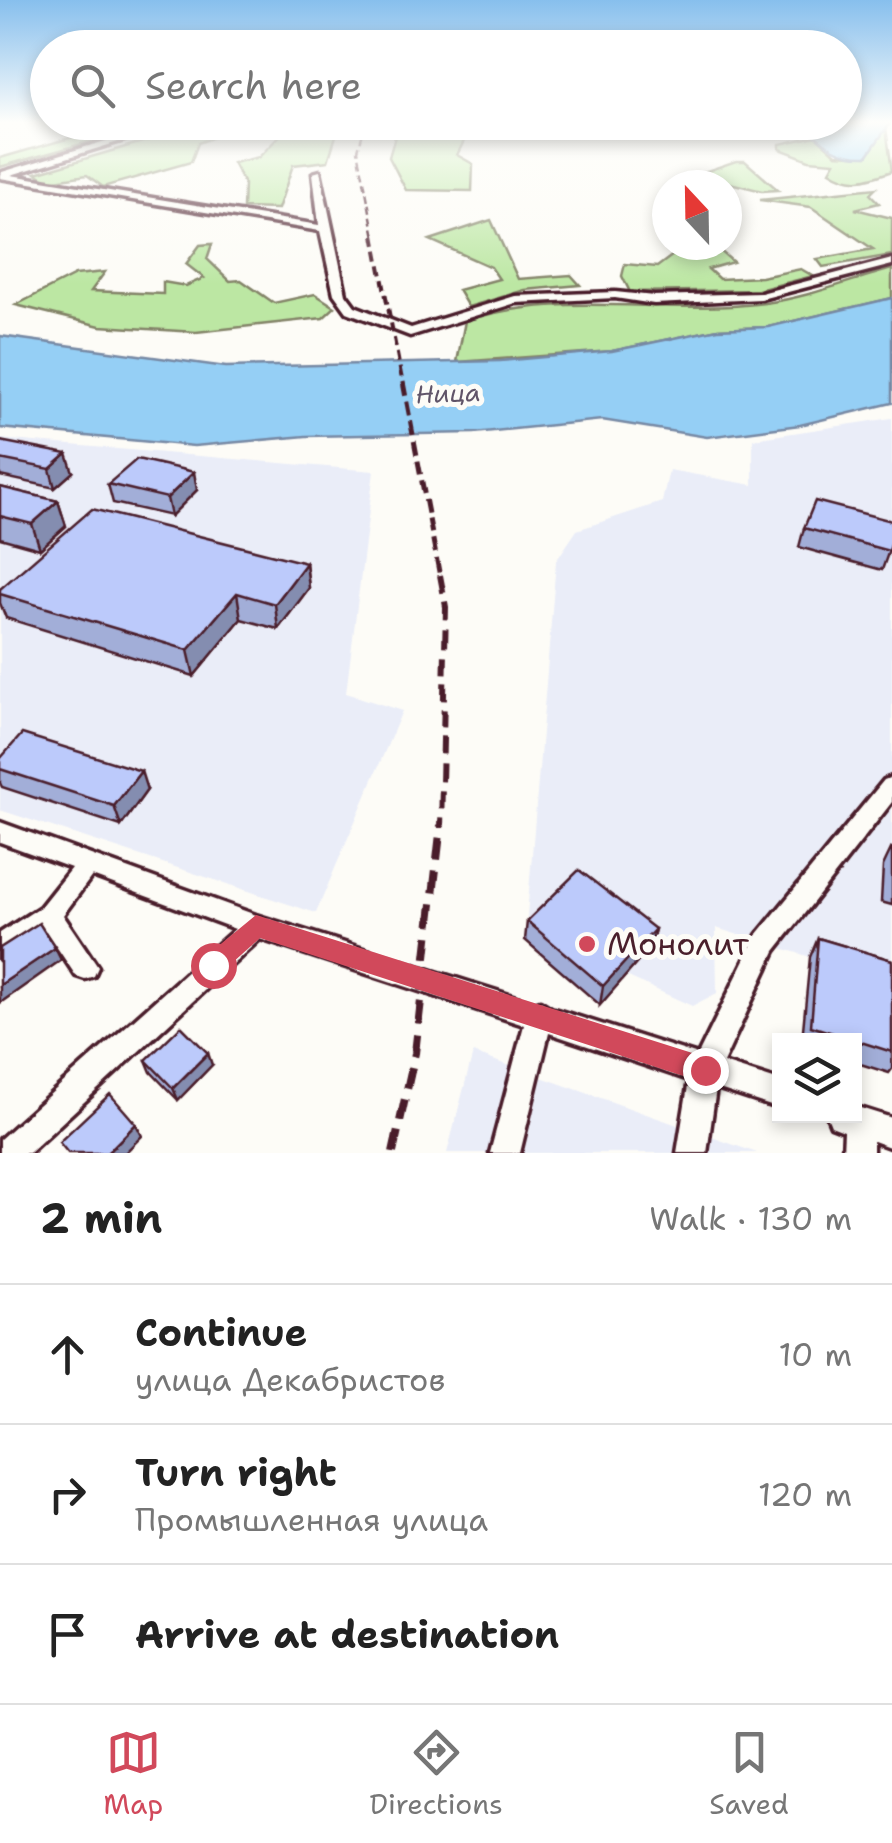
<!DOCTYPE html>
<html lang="en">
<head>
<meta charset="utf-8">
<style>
	:root { --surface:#fff; --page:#f2f2f2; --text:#222; --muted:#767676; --line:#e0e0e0; --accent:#d1495b }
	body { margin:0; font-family:"Shantell Sans",sans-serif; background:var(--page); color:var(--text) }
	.controls { position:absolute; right:30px; bottom:30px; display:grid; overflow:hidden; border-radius:0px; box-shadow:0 5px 15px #0003 }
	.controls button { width:90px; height:90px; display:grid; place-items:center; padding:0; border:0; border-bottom:2px solid var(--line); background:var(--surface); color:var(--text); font:50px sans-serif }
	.compass { position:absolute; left:652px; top:170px; width:90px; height:90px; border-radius:50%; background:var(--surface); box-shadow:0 5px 15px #0003; rotate:338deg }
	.stop { position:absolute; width:30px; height:30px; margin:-22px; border:8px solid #d1495b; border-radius:50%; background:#fff }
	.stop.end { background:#d1495b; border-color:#fff; box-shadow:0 2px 10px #0008 }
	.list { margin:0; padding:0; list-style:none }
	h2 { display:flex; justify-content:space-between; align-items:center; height:130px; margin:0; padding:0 40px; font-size:42px }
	h2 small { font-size:32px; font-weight:400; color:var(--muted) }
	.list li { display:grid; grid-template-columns:65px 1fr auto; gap:30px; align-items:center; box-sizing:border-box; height:140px; padding:0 40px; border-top:2px solid var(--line) }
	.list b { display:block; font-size:38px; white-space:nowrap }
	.list p { margin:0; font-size:32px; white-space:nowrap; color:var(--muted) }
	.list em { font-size:32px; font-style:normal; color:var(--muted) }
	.icon { flex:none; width:55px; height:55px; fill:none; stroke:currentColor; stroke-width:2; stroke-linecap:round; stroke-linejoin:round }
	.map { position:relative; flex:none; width:892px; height:1153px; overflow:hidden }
	.search { position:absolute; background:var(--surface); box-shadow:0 5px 15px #0003; left:30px; right:30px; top:30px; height:110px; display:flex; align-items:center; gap:25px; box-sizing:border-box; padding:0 35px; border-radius:55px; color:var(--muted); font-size:38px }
	.sheet { height:550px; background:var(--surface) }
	nav { display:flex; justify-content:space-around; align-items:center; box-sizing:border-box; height:140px; border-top:2px solid var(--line); background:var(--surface); font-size:28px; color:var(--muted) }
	nav a { display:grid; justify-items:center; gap:5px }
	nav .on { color:var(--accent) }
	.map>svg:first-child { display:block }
	.built { fill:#eaedf8 }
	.green { fill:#bce7a3; stroke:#838367; stroke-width:2.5 }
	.water { fill:#95cff5; stroke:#7789a4; stroke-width:2.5 }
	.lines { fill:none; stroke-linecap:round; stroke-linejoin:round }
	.minor-casing { stroke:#4a1f2b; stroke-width:7 }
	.minor { fill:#fdfcf7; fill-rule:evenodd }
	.rail-far4 { stroke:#4a1f2b; stroke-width:2.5; stroke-dasharray:8 4; stroke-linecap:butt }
	.rail-far3 { stroke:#4a1f2b; stroke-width:4; stroke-dasharray:10 5; stroke-linecap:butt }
	.rail-far2 { stroke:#4a1f2b; stroke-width:5; stroke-dasharray:14 6; stroke-linecap:butt }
	.rail-far1 { stroke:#4a1f2b; stroke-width:6; stroke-dasharray:18 9; stroke-linecap:butt }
	.rail { stroke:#4a1f2b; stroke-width:8; stroke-dasharray:22 11; stroke-linecap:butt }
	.wall { fill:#a2aed8; stroke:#4a1f2b; stroke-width:2.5 }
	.shaded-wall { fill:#848db0; stroke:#4a1f2b; stroke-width:2.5 }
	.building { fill:#bccafb; stroke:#4a1f2b; stroke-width:2.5 }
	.route { fill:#d1495b }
	.poi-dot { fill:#d1495b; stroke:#fdfcf7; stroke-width:4 }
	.labels { text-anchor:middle; stroke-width:10; stroke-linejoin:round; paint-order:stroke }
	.far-water-label { font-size:25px; font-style:italic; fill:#605468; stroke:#fdfcf7 }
	.near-poi-label { font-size:32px; fill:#4a1f2b; stroke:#fdfcf7; text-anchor:start }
</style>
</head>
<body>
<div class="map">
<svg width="892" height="1153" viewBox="0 0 892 1153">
	<rect width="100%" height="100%" fill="#fdfcf7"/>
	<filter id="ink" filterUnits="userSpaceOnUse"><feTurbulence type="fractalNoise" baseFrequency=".01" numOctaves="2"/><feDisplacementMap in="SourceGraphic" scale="20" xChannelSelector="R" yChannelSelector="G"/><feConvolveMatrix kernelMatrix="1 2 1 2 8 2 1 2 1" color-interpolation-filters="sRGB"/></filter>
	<g filter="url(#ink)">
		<g class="built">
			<polygon points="892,418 892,982 716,928 717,993 692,1006 626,976 650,948 525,940 556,561 577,530 662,502 669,470 753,485 753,439"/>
			<polygon points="0,439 374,471 346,693 402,711 316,913 0,810"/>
			<polygon points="473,1053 757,1153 447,1153"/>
		</g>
		<g class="green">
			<polygon points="126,122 156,123 0,167 0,158"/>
			<polygon points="208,123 252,123 198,143 191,162 103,187 87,175 48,181 36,173"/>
			<polygon points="292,123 340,123 328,161 293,165 278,209 243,208 244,184 233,163 259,157"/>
			<polygon points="399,123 455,123 467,135 457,155 473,164 472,191 406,190 389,157"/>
			<path d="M 886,128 L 892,171 C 867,180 853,186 830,171 L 835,162 L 809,160 L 780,149 L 780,144 L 816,136 L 836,154 L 867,156 Z"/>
			<polygon points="736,161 745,161 778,190 762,191 726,182 697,185 695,175"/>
			<polygon points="876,188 870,194 879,203 855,209 892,218 892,255 823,267 817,259 873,249 811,207 760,200"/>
			<polygon points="491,220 518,279 571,275 580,285 525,290 468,307 458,290 499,279 491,267 430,240"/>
			<polygon points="212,244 207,259 230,281 241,280 274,303 315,294 335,307 323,318 196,332 100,326 16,305 75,275 105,272 91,291 163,294 163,282 186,286 204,278 186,264 200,245"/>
			<polygon points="685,246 718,249 733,262 708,269 719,279 761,277 801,269 813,276 758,290 630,292 622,276 625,264 657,267"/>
			<path d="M 892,269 L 892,298 L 768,327 L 718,329 L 612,351 L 457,362 L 465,321 C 563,289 664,316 765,303 C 807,298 851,280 892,269 Z"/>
		</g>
		<g class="water">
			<path d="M 808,122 L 891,122 L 867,156 C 838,157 826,145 804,126 Z"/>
			<polygon points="892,298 892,403 800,425 707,437 602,420 474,433 306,436 194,446 0,428 0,336 226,367 500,361 612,351 718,329 768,327"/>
		</g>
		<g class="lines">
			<defs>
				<g id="minor">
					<polygon points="169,122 183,122 11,175 319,225 313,173 320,171 346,294 355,306 411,328 515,296 615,292 654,296 761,293 892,259 892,265 761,299 654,304 615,298 516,303 410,336 347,312 334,294 320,231 0,178 2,172"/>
					<polygon points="892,777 892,802 775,951 723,1063 780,1081 780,1109 716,1088 707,1153 677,1153 689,1080 549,1033 520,1153 490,1153 524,1025 260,939 29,1153 0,1153 0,1139 235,929 92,876 63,915 98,967 94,976 85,979 76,976 46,931 0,959 0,933 40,907 71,868 0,842 0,822 256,915 535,1003 540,1001 551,1008 698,1055 757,935 884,780"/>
					<polygon points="854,1106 892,1118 892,1148 873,1141 873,1153 843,1153 844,1131 831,1126 827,1116 854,1116"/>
				</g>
			</defs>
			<use href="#minor" class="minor-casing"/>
			<use href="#minor" class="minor"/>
			<polyline class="rail-far4" points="366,122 358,150 375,237"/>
			<polyline class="rail-far3" points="374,235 403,385"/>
			<polyline class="rail-far2" points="403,382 440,577"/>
			<polyline class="rail-far1" points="440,575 446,607 441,828"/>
			<polyline class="rail" points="393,1153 415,1053 441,825"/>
		</g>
		<g class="wall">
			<polygon points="0,441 73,472 55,488 0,476"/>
			<polygon points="108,484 197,490 171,516 113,503"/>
			<polygon points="0,487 58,501 66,526 40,549 0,538"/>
			<polygon points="804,528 892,542 882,570 799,547"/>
			<polygon points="306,563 309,588 278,629 241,619 194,676 6,618 0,603 0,589"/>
			<polygon points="0,759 147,790 121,826 2,787 0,783"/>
			<polygon points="892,847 892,905 881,902 883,866"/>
			<polygon points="527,921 655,929 650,948 600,1005 525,940"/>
			<polygon points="818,938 892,960 892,1069 889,1073 854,1062 854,1040 802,1040 810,957"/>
			<polygon points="146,1060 212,1065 178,1100 151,1072"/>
		</g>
		<g class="shaded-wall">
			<polygon points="67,454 73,472 55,488 50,469"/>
			<polygon points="194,472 197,490 171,516 167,498"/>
			<polygon points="58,501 66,526 40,549 32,524"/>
			<polygon points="306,563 309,588 278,629 275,604"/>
			<polygon points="237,593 241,619 194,676 188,650"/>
			<polygon points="141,771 147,790 121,826 114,806"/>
			<polygon points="655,929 650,948 600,1005 603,986"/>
			<polygon points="55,948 61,960 0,1003 0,985"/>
			<polygon points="208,1053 212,1065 178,1100 173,1088"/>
			<polygon points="136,1124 142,1136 125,1153 107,1153"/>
		</g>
		<g class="building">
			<polygon points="0,441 67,454 50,469 0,459"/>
			<polygon points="137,459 194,472 167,498 108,484"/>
			<polygon points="0,487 58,501 32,524 0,516"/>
			<polygon points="815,501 892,521 892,542 889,551 804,528"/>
			<polygon points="92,509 306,563 275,604 237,593 188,650 0,594 0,589"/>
			<polygon points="22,734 141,771 114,806 0,769 0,759"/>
			<polygon points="579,870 655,929 603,986 527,921"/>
			<polygon points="39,923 55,948 0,985 0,948"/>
			<polygon points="818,938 892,960 892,1052 811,1026"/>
			<polygon points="181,1026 208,1053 173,1088 146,1060"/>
			<polygon points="110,1094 136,1124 107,1153 68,1153 59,1142"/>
		</g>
	</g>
	<linearGradient id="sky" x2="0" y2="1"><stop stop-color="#87bfed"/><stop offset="0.43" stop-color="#fefefb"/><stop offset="1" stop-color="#fefefb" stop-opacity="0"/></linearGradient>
	<rect width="892" height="284" fill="url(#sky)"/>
	<polygon class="route" points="256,915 705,1057 714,1061 718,1070 714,1079 705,1083 260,938 221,973 205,973 205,957"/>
	<circle class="poi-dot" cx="587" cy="944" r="10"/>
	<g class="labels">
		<g class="far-water-label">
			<text transform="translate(448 393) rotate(-2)" y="9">Ница</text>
		</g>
		<g class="near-poi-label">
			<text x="607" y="955">Монолит</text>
		</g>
	</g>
</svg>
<div class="controls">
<button><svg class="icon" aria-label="layers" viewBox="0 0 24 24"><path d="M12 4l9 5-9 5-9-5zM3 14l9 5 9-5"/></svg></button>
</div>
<svg class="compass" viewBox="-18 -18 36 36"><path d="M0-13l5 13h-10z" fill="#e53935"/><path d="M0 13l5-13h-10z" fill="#767676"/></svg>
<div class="stop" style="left:213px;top:965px"></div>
<div class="stop end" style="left:705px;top:1070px"></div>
<div class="search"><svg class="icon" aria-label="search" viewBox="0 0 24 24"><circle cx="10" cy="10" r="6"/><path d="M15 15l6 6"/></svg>Search here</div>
</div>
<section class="sheet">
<h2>2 min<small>Walk · 130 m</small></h2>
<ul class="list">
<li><svg class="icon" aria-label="ahead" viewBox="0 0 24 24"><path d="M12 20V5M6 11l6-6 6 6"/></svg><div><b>Continue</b><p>улица Декабристов</p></div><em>10 m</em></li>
<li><svg class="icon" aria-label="right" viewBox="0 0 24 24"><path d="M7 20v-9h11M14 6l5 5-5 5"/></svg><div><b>Turn right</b><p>Промышленная улица</p></div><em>120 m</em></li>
<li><svg class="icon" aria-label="arrive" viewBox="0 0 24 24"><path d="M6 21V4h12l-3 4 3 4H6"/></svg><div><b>Arrive at destination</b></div></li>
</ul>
</section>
<nav>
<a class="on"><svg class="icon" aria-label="map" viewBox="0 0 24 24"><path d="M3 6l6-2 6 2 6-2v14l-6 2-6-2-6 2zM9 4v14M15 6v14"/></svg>Map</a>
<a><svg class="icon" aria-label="directions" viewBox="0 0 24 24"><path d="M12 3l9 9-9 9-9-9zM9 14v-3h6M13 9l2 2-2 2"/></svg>Directions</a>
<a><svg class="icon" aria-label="saved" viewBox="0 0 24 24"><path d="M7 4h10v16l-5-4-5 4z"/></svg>Saved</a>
</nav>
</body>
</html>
